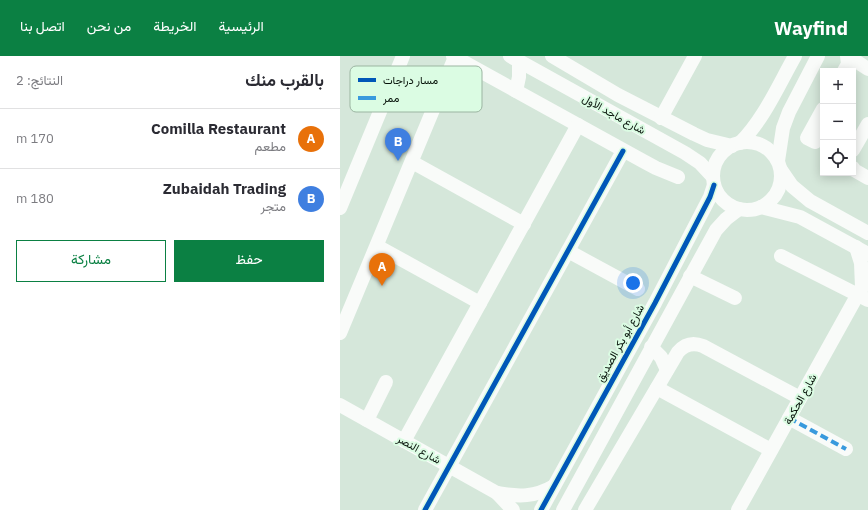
<!DOCTYPE html>
<html lang="ar">
<head>
<meta charset="utf-8">
<style>
	:root { --surface:#fff; --page:#f7f7f7; --text:#2b2b33; --muted:#7c7c81; --line:#e1e1e2; --accent:#0b8043 }
	body { margin:0; font-family:"IBM Plex Sans",Vazirmatn,sans-serif; background:var(--page); color:var(--text); direction:rtl }
	.controls { position:absolute; right:12px; top:12px; display:grid; overflow:hidden; border-radius:0px; box-shadow:0 2px 10px #0003 }
	.controls button { width:36px; height:36px; display:grid; place-items:center; padding:0; border:0; border-bottom:1px solid var(--line); background:var(--surface); color:var(--text); font:20px sans-serif }
	.you { position:absolute; left:293px; top:227px; width:14px; height:14px; margin:-10px; border:3px solid #fff; border-radius:50%; background:#1a73e8; box-shadow:0 0 0 6px #1a73e833 }
	.badge { display:grid; place-items:center; width:26px; height:26px; border-radius:50%; background:var(--accent); color:#fff; font-size:13px; font-weight:700 }
	.pin { position:absolute; translate:-50% -33px; filter:drop-shadow(0 1px 2px #0008) }
	.pin::after { content:''; position:absolute; top:21px; width:14px; height:12px; background:inherit; clip-path:polygon(0 0,100% 0,50% 100%) }
	.list { margin:0; padding:0; list-style:none }
	h2 { display:flex; justify-content:space-between; align-items:center; height:52px; margin:0; padding:0 16px; font-size:17px }
	h2 small { font-size:13px; font-weight:400; color:var(--muted) }
	.list li { display:grid; grid-template-columns:26px 1fr auto; gap:12px; align-items:center; box-sizing:border-box; height:60px; padding:0 16px; border-top:1px solid var(--line) }
	.list b { display:block; font-size:15px; white-space:nowrap }
	.list p { margin:0; font-size:13px; white-space:nowrap; color:var(--muted) }
	.list em { font-size:13px; font-style:normal; color:var(--muted) }
	.actions { display:flex; gap:8px; padding:12px 16px }
	.actions a { flex:1; padding:9px 0; border:1px solid var(--accent); border-radius:0px; text-align:center; font-size:14px; color:var(--accent) }
	.actions .main { background:var(--accent); color:#fff }
	.icon { flex:none; width:22px; height:22px; fill:none; stroke:currentColor; stroke-width:2; stroke-linecap:round; stroke-linejoin:round }
	.map { position:relative; flex:none; width:528px; height:454px; overflow:hidden; direction:ltr }
	header { display:flex; align-items:center; gap:24px; box-sizing:border-box; height:56px; padding:0 20px; background:var(--accent); color:#fff }
	header strong { font-size:19px }
	nav { display:flex; gap:22px; margin-inline-start:auto; font-size:14px }
	main { display:flex }
	aside { flex:1; background:var(--surface) }
	.map>svg:first-child { display:block }
	.lines { fill:none; stroke-linecap:round; stroke-linejoin:round }
	.minor { stroke:#f9fbf9; stroke-width:14 }
	.quiet { stroke:#399add; stroke-width:4; stroke-dasharray:8 4; stroke-linecap:butt }
	.cycleway-casing { stroke:#dbfce3; stroke-width:8 }
	.cycleway { stroke:#0057b8; stroke-width:5 }
	.labels { text-anchor:middle; stroke-width:4; stroke-linejoin:round; paint-order:stroke }
	.street-label { font-size:11px; fill:#051008; stroke:#dbfce3 }
	.key { fill:#dbfce3; stroke:#9bb5a1; stroke-width:1 }
	.key-label { font-size:11px; fill:#051008 }
</style>
</head>
<body>
<header>
<strong>Wayfind</strong>
<nav><a>الرئيسية</a><a>الخريطة</a><a>من نحن</a><a>اتصل بنا</a></nav>
</header>
<main>
<div class="map">
<svg width="528" height="454" viewBox="0 0 528 454">
	<rect width="100%" height="100%" fill="#d5e7da"/>
	<g class="lines">
		<g class="minor">
			<polyline points="113,0 303,105 316,112 338,121"/>
			<polyline points="170,0 345,97 360,107 373,121"/>
			<polyline points="212,0 278,39 354,78 367,84 392,90"/>
			<polyline points="508,0 528,13"/>
			<polyline points="504,15 508,8 507,0"/>
			<polyline points="176,35 179,21 179,5"/>
			<polyline points="483,53 467,82 475,86 483,73"/>
			<polyline points="321,62 355,0"/>
			<circle cx="407" cy="120" r="34"/>
			<path d="M 400,87 C 424,63 438,30 455,0"/>
			<polyline points="513,94 528,68"/>
			<polyline points="438,105 443,72 449,56 478,0"/>
			<polyline points="72,106 184,168"/>
			<polyline points="513,112 514,114 528,122"/>
			<polyline points="441,114 452,130 470,145 528,177"/>
			<polyline points="421,151 460,161 528,198"/>
			<polyline points="0,152 63,0"/>
			<polyline points="37,190 140,247"/>
			<polyline points="516,191 521,207 522,231"/>
			<polyline points="228,195 298,233"/>
			<polyline points="441,200 528,244"/>
			<polyline points="350,220 395,242"/>
			<polyline points="0,277 115,1"/>
			<polyline points="311,291 321,301 327,314"/>
			<polyline points="317,332 431,394"/>
			<polyline points="0,349 157,437 173,454"/>
			<polyline points="449,362 506,393"/>
			<polyline points="27,364 46,326"/>
			<polyline points="64,385 238,69"/>
			<path d="M 157,437 C 179,441 195,441 214,430"/>
			<polyline points="85,454 283,95"/>
			<polyline points="201,454 315,247 370,141 374,129"/>
			<polyline points="223,454 376,174 386,163 399,153"/>
			<path d="M 245,454 L 338,296 C 345,288 353,286 363,290 L 460,342"/>
			<polyline points="398,454 522,231 528,227"/>
		</g>
		<polyline class="quiet" points="449,362 506,393"/>
		<defs>
			<g id="cycleway">
				<polyline points="85,454 283,95"/>
				<polyline points="201,454 315,247 370,141 374,129"/>
			</g>
		</defs>
		<use href="#cycleway" class="cycleway-casing"/>
		<use href="#cycleway" class="cycleway"/>
	</g>
	<g class="labels">
		<g class="street-label">
			<text transform="translate(274 58) rotate(29)" y="4">شارع ماجد الأول</text>
			<text transform="translate(280 287) rotate(-61)" y="4">شارع أبو بكر الصديق</text>
			<text transform="translate(460 343) rotate(-61)" y="4">شارع الحكمة</text>
			<text transform="translate(79 393) rotate(29)" y="4">شارع النصر</text>
		</g>
	</g>
	<rect x="10" y="10" width="132" height="46" rx="6" class="key"/>
	<rect x="18" y="22" width="18" height="4" fill="#0057b8"/>
	<rect x="18" y="40" width="18" height="4" fill="#399add"/>
	<g class="key-label">
		<text x="43" y="28">مسار دراجات</text>
		<text x="43" y="46">ممر</text>
	</g>
</svg>
<div class="controls">
<button>+</button>
<button>−</button>
<button><svg class="icon" aria-label="locate" viewBox="0 0 24 24"><circle cx="12" cy="12" r="6"/><path d="M12 2v4M12 18v4M2 12h4M18 12h4"/></svg></button>
</div>
<div class="you"></div>
<div class="pin badge" style="left:42px;top:230px;background:#e8710a">A</div>
<div class="pin badge" style="left:58px;top:105px;background:#3f7fe0">B</div>
</div>
<aside>
<h2>بالقرب منك<small>النتائج: 2</small></h2>
<ul class="list">
<li><span class="badge" style="background:#e8710a">A</span><div><b>Comilla Restaurant</b><p>مطعم</p></div><em>170 m</em></li>
<li><span class="badge" style="background:#3f7fe0">B</span><div><b>Zubaidah Trading</b><p>متجر</p></div><em>180 m</em></li>
</ul>
<div class="actions"><a class="main">حفظ</a><a>مشاركة</a></div>
</aside>
</main>
</body>
</html>
